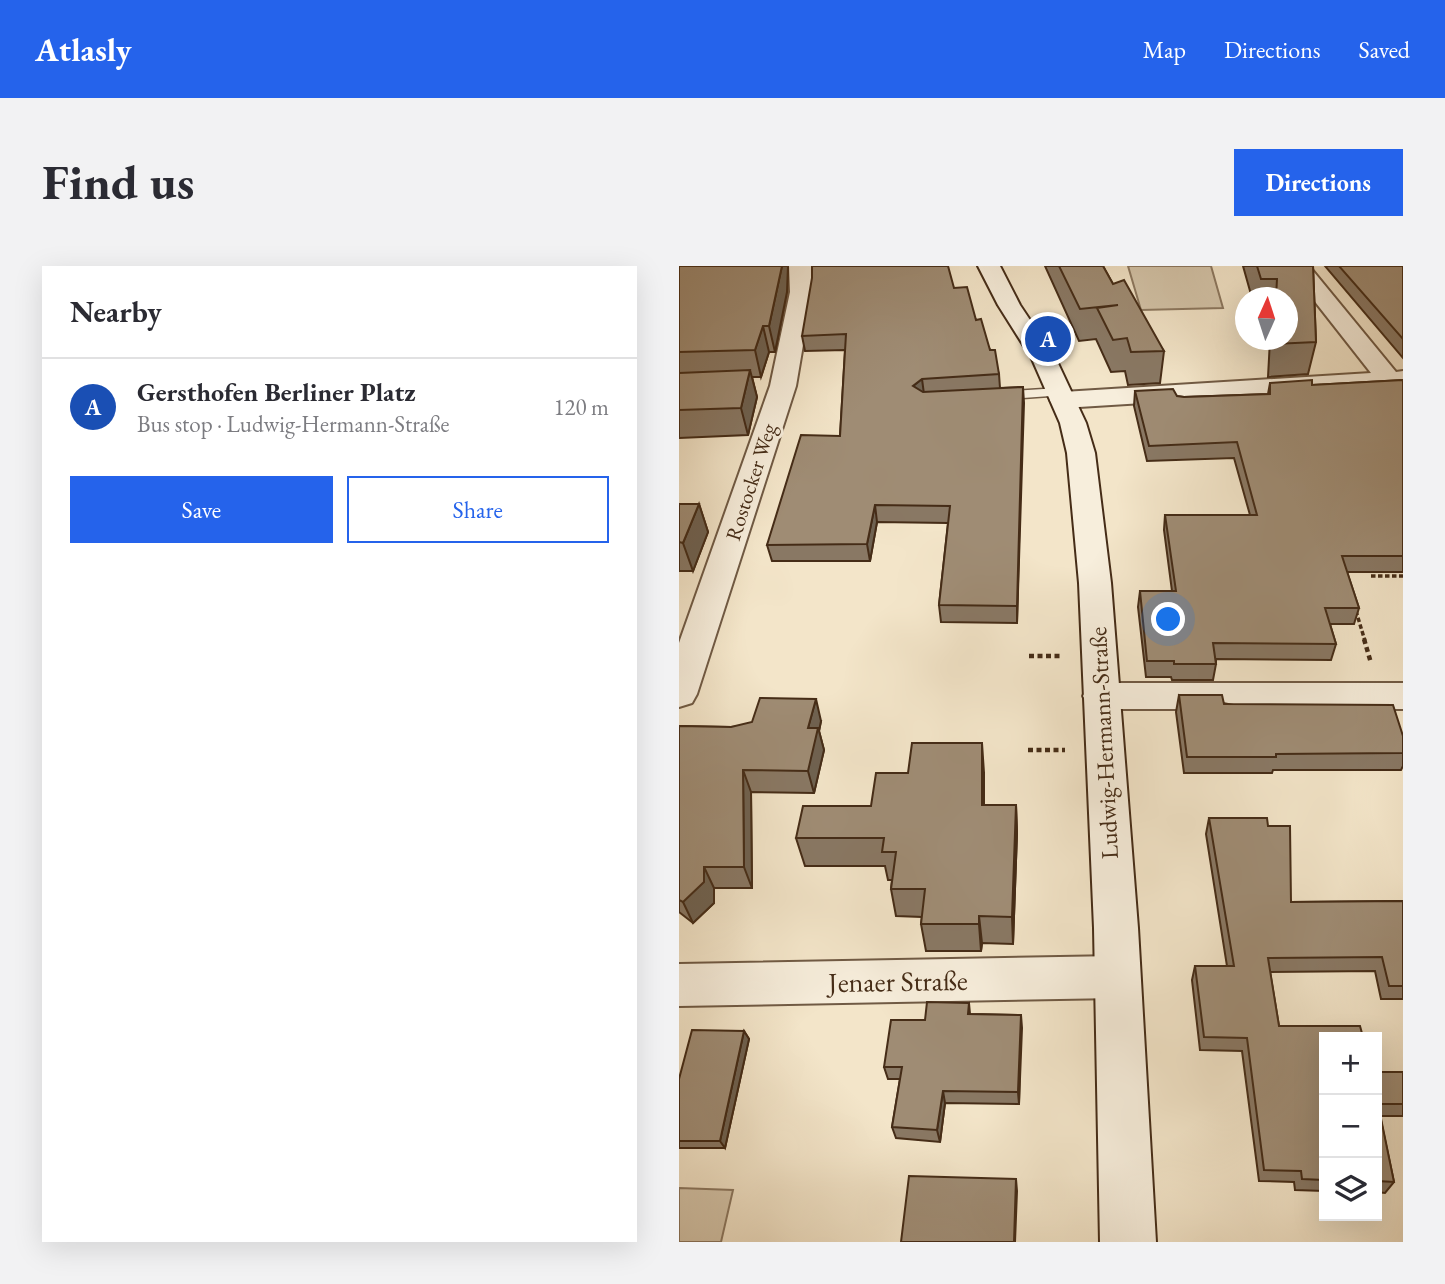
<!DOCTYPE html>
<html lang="en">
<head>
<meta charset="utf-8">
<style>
	:root { --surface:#fff; --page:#f2f2f3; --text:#2b2b33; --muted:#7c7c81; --line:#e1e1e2; --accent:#2563eb }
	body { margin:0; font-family:"EB Garamond",serif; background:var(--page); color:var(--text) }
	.controls { position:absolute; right:21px; bottom:21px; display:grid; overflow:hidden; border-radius:0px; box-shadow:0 7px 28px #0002 }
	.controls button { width:63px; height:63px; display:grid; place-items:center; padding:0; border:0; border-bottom:2px solid var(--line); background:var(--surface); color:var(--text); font:35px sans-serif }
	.compass { position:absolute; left:556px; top:21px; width:63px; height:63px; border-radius:50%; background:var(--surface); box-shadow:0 7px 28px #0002; rotate:3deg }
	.you { position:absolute; left:490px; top:354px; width:24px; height:24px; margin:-18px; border:5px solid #fff; border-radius:50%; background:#1a73e8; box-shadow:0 0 0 10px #1a73e833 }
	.badge { display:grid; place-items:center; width:46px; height:46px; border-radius:50%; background:var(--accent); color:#fff; font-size:23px; font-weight:700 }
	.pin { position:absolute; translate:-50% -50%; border:4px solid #fff; box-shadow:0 2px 7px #0006 }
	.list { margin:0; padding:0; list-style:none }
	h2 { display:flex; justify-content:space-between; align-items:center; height:91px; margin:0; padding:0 28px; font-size:30px }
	h2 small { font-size:23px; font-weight:400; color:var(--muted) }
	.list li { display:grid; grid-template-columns:46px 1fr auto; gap:21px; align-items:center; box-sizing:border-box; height:98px; padding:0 28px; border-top:2px solid var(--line) }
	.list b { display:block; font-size:26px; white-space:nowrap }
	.list p { margin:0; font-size:23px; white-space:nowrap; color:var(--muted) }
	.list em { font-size:23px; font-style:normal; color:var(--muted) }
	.actions { display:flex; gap:14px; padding:21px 28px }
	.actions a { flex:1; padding:16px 0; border:2px solid var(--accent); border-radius:0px; text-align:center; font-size:24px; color:var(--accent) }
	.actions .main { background:var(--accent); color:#fff }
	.icon { flex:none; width:38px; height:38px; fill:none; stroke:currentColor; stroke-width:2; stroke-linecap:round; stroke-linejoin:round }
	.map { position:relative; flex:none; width:724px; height:976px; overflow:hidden; border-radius:0px }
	header { display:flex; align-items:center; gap:42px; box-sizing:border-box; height:98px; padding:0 35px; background:var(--accent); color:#fff }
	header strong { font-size:33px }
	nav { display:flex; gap:38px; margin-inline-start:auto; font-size:24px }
	.intro { display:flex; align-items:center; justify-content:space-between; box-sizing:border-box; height:168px; padding:0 42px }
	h1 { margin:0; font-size:49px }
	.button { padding:18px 32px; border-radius:0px; background:var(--accent); color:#fff; font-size:24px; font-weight:700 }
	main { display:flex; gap:42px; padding:0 42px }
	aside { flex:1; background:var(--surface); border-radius:0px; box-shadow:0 7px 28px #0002 }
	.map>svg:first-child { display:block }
	.green { fill:#d5c6ab; stroke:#8d7961; stroke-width:2 }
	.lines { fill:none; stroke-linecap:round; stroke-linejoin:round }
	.lane-casing { stroke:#705a44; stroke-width:3 }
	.street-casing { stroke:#705a44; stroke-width:4 }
	.secondary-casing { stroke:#452c17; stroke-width:4 }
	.path-far1 { stroke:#452c17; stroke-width:3.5; stroke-dasharray:4.5 2.5; stroke-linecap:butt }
	.path { stroke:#452c17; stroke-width:4.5; stroke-dasharray:5 3.5; stroke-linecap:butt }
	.lane { fill:#f7eedc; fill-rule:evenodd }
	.street { fill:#f7eedc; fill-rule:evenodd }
	.secondary { fill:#f7eedc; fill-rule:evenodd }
	.wall { fill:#897864; stroke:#452c17; stroke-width:2 }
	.shaded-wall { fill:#6f6251; stroke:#452c17; stroke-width:2 }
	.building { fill:#9f8c74; stroke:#452c17; stroke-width:2 }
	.labels { text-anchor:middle; stroke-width:6; stroke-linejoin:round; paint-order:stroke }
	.far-street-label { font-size:21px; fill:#452c17; stroke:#f7eedc }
	.street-label { font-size:24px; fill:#452c17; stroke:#f7eedc }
	.near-street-label { font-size:28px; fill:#452c17; stroke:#f7eedc }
</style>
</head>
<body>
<header>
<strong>Atlasly</strong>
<nav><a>Map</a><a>Directions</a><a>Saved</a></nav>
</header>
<div class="intro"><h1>Find us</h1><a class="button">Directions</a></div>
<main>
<aside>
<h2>Nearby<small></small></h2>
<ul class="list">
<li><span class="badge" style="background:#1a4fb4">A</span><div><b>Gersthofen Berliner Platz</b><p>Bus stop · Ludwig-Hermann-Straße</p></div><em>120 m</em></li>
</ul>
<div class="actions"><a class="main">Save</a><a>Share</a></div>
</aside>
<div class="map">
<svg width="724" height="976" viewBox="0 0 724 976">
	<rect width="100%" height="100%" fill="#f3e5c9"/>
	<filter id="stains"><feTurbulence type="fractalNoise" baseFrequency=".00286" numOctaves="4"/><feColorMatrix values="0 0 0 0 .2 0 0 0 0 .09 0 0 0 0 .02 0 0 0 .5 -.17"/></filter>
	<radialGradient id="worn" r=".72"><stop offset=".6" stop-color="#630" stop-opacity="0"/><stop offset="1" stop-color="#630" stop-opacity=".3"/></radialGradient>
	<g class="green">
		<polygon points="449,0 532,0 544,42 462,44"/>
		<polygon points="0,922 54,924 42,976 0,976"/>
	</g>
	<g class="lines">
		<defs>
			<polygon id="lane" points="380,122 387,126 385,129 317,134 310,130 317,126"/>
			<g id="street">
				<polygon points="110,0 132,0 133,26 117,120 18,428 13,437 0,441 0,377 91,120 111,26"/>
				<polygon points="608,0 630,0 717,106 724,105 724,121 384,142 375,140 371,134 375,128 384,126 692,107"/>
				<polygon points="422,417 724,417 724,443 422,443 409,439 404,430 409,421"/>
				<polygon points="438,690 454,696 461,711 454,726 438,732 0,740 0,698"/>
			</g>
			<polygon id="secondary" points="299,0 321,0 341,39 377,93 407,157 416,187 432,317 459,662 477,976 421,976 415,662 400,317 388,187 381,157 353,93 319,39"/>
		</defs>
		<use href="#lane" class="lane-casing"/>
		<use href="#street" class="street-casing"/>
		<use href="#secondary" class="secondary-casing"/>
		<g class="path-far1">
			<polyline points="692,310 724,310"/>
			<polyline points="677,345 686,375"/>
		</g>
		<g class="path">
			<polyline points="685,373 692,397"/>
			<polyline points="350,390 384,390"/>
			<polyline points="349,484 386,484"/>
		</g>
		<use href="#lane" class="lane"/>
		<use href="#street" class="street"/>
		<use href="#secondary" class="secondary"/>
	</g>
	<g class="wall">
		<polygon points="0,0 109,0 108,26 96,86 90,86 82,111 73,111 78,131 69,169 0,172"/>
		<polygon points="366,0 424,0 434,18 485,85 481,117 449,119 446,105 432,106 417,73 400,75"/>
		<polygon points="564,0 634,0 637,76 629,108 589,111 591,74 608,74 608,32 573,32"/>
		<polygon points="646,0 724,0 724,92"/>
		<polygon points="275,22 297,54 311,84 320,108 321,122 344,121 338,357 262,356 260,339 269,257 198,256 191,295 93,295 88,279 161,170 166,84 126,85 123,70"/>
		<polygon points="724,114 724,306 668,306 680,342 675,358 651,358 657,378 652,394 537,393 537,398 534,414 493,414 492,411 467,411 459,341 461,325 493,325 485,264 486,249 571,249 555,192 468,195 455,140 456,125 505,131 589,128 591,117 633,119"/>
		<polygon points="0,238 20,238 29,266 14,305 0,305"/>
		<polygon points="500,429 724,470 724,500 722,504 594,504 593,507 505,507 497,446"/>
		<polygon points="142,455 140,465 145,484 135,527 72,526 73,622 35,622 35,637 14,657 0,646 0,460 52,461"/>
		<polygon points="305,507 305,539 337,539 338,567 334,678 303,677 302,685 247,685 242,658 243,651 217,650 212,623 213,614 209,614 206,600 126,600 117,572 192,540"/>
		<polygon points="530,552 589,560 612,636 724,635 724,733 702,733 696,705 591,706 600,760 645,771 645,925 616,924 615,916 580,915 563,785 521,784 513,714 516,700 548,700 527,568"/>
		<polygon points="290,737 291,748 342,749 340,838 266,837 261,876 217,872 213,861 221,813 209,813 205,801 246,754"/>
		<polygon points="65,765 70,773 46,882 0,882 0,813"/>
		<polygon points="698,806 724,806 724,850 701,850 715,916 706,927 698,926"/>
	</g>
	<g class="shaded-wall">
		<polygon points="103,0 109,0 108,26 96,86 90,60"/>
		<polygon points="84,60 90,86 82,111 76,84"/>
		<polygon points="71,104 78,131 69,169 62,142"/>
		<polygon points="243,113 245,128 234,120"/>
		<polygon points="344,121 345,137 338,357 338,340"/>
		<polygon points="20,238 29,266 14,305 4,277"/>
		<polygon points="196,239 198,256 191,295 188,278"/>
		<polygon points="137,433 142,455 140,465 145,484 135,527 129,505 129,462"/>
		<polygon points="303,477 305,507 305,567 303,539"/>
		<polygon points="64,504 72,526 73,622 65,601"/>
		<polygon points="337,539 338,567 334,678 333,651"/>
		<polygon points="25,601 35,622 35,637 14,657 4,636"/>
		<polygon points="300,650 303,677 302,685 300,658"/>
		<polygon points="342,749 343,762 340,838 339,826"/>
		<polygon points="65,765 70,773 46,882 41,875"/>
		<polygon points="264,825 266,837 261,876 258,864"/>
		<polygon points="337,913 338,925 336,976 335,976"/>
	</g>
	<g class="building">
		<polygon points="0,0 103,0 90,60 84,60 76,84 0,86"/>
		<polygon points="133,0 269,0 275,22 288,21 297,54 302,53 311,84 316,84 320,108 243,113 234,120 244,126 344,121 338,340 260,339 271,240 196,239 188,278 88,279 122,169 161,170 167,68 123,70 133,12"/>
		<polygon points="380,0 424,0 434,18 445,14 485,85 452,86 448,72 434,74 418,42 439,39 401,43"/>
		<polygon points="578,0 634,0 637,76 595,78 596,74 608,74 608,32 597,32 598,13 582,13"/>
		<polygon points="660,0 724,0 724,73"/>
		<polygon points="71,104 62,142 0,144 0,107"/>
		<polygon points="633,114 633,119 724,114 724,290 663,290 680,342 646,342 657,378 534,377 537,398 495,398 495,395 468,395 461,325 497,325 486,249 578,249 558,176 470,180 456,125 494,123 498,130 505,131 591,128 591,117"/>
		<polygon points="0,238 20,238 4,277 0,276"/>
		<polygon points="500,429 543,429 545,438 714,439 724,470 724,487 597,488 597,491 508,491"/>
		<polygon points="81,432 137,433 129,462 139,462 129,505 64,504 65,601 25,601 25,616 4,636 0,634 0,460 52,461 73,456"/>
		<polygon points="233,477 303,477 303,539 337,539 333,651 300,650 300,658 242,658 246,623 212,623 217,586 203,586 205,572 117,572 124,540 192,540 197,507 229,507"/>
		<polygon points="530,552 588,552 589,560 611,560 612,636 724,635 724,720 710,720 703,691 589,692 600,760 681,760 684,771 645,771 645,914 623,913 622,905 585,904 568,772 525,771 516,700 555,700"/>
		<polygon points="248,736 290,737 289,748 342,749 339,826 264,825 258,864 213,861 223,801 205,801 212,754 246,754"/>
		<polygon points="13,764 65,765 41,875 0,875 0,813"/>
		<polygon points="698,806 724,806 724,838 699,838 715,916 698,915"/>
		<polygon points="230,910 337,913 335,976 222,976"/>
	</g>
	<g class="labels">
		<g class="far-street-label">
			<text transform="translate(72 216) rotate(-72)" y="7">Rostocker Weg</text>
		</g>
		<g class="street-label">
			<text transform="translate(425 477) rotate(-93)" y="8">Ludwig-Hermann-Straße</text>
		</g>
		<g class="near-street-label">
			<text transform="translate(219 715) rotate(-1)" y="10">Jenaer Straße</text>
		</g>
	</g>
	<rect width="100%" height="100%" filter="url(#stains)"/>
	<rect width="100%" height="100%" fill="url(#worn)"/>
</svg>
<div class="controls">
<button>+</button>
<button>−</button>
<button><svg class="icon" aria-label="layers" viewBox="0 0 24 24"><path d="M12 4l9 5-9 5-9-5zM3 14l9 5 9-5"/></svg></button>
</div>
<svg class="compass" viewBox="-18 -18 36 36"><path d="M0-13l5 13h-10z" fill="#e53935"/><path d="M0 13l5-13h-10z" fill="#7c7c81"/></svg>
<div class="you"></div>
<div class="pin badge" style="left:369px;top:73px;background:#1a4fb4">A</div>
</div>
</main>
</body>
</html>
